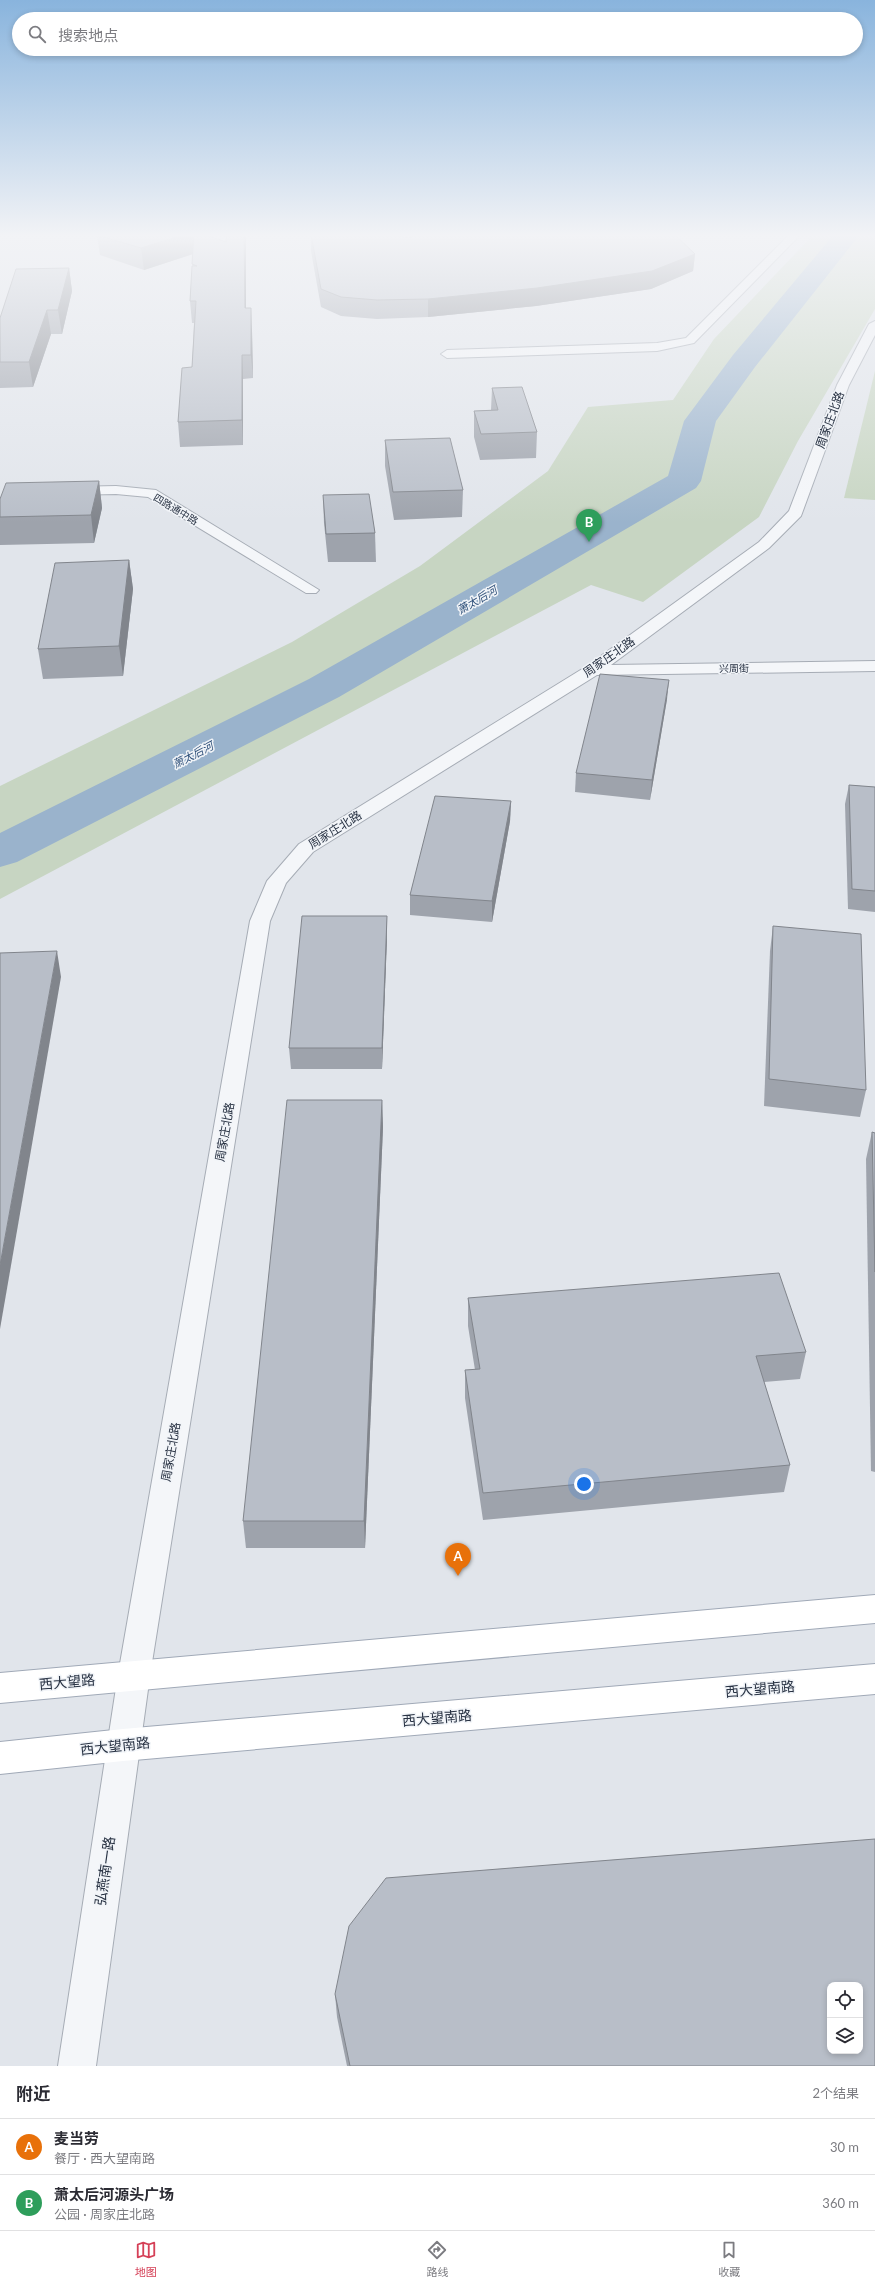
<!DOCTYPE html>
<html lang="zh">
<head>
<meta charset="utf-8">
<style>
	:root { --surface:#fff; --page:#f2f2f3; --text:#2b2b33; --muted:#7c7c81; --line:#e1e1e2; --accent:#d54057 }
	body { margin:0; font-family:Lato,"Noto Sans SC",sans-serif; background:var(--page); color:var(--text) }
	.controls { position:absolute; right:12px; bottom:12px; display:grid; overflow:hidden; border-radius:8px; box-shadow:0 2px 6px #0003 }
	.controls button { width:36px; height:36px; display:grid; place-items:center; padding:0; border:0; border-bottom:1px solid var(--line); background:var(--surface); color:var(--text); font:20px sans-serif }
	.you { position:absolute; left:584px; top:1484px; width:14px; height:14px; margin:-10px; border:3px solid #fff; border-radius:50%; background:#1a73e8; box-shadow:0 0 0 6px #1a73e833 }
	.badge { display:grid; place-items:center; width:26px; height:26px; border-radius:50%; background:var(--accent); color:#fff; font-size:13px; font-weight:700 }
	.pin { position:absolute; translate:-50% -33px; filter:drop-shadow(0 1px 2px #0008) }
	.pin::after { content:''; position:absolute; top:21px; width:14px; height:12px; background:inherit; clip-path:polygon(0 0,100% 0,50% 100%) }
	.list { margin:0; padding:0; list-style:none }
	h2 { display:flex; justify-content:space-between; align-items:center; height:52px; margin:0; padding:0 16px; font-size:17px }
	h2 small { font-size:13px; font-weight:400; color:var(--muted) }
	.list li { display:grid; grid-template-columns:26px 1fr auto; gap:12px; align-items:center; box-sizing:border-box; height:56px; padding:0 16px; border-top:1px solid var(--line) }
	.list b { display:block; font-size:15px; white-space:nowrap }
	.list p { margin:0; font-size:13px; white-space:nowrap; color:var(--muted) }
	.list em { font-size:13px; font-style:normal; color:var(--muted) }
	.icon { flex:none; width:22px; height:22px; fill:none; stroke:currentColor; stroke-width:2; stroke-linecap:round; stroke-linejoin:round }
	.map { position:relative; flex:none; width:875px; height:2066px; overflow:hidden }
	.search { position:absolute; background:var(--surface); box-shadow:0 2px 6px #0003; left:12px; right:12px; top:12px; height:44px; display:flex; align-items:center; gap:10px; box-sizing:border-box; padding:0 14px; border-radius:22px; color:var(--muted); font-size:15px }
	.sheet { height:164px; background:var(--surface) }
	nav { display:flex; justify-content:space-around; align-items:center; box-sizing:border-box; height:56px; border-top:1px solid var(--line); background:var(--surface); font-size:11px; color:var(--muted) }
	nav a { display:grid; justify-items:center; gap:2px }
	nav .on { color:var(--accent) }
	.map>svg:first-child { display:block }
	.green { fill:#c7d5c2 }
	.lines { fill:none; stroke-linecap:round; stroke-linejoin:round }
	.river { fill:#9ab3cc; fill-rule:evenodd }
	.minor-casing { stroke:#a6acb5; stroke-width:2 }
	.major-casing { stroke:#a0a9b7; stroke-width:2 }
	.minor { fill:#f4f6f9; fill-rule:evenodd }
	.major { fill:#fff; fill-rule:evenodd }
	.wall { fill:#9ea3ac }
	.shaded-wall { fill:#81858c }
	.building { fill:#b8bec8; stroke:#81858c; fill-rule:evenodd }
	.labels { text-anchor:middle; stroke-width:3; stroke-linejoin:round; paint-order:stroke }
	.far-street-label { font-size:10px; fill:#283243; stroke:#f1f4f8 }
	.far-water-label { font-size:11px; font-style:italic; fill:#30517a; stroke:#f1f4f8 }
	.street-label { font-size:12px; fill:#283243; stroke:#f1f4f8 }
	.near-street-label { font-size:14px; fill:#283243; stroke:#f1f4f8 }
</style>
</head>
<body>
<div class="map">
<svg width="875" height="2066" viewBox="0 0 875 2066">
	<rect width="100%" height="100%" fill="#e1e5eb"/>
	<g class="green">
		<polygon points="815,233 875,233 875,309 798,441 759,517 643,602 591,585 0,899 0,786 292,642 420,566 548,471 588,407 673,400 714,339"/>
		<polygon points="875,371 875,500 844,498"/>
	</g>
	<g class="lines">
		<polygon class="river" points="835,233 861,233 755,367 716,421 701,481 696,488 339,697 17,862 0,867 0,833 309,679 668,476 684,421 733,355"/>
		<defs>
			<g id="minor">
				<polygon points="791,233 802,233 694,343 657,351 447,358 441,354 447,350 657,343 686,338"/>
				<polygon points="875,321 875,335 849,385 801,516 769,548 611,665 875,661 875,671 597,675 313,852 286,883 270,921 150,1675 96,2066 58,2066 118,1675 250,921 267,881 299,844 587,666 759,542 789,511 837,385 869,324"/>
				<polygon points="116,486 156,490 319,590 316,593 306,593 148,497 116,494 70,495 63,491 70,487"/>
			</g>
			<g id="major">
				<polygon points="875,1595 875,1623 0,1703 0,1673"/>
				<polygon points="875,1664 875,1694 123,1761 0,1774 0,1742 123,1729"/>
			</g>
		</defs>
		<use href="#minor" class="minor-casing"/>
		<use href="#major" class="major-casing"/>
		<use href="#minor" class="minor"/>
		<use href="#major" class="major"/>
	</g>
	<g class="wall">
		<polygon points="102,233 212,233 212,237 226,242 227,233 245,233 246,308 252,331 253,378 243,379 243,445 180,447 178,422 192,367 194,323 192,323 190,301 193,254 144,270 100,255 97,235"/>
		<polygon points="311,234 409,238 695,254 693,271 651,289 536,306 428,317 377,319 341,316 321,307 311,251"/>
		<polygon points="69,268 72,291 62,334 51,334 33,387 0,388 0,318"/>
		<polygon points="492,388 537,432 536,458 480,460 474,437 474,411 491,410"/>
		<polygon points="385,440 463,490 462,517 394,520 385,466"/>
		<polygon points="99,481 102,508 94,543 0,545 0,499"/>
		<polygon points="323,495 375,533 376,562 328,562 324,523"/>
		<polygon points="129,560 133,589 123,676 43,679 38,649"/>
		<polygon points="667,699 650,800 575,792 576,773"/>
		<polygon points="849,785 875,787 875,912 848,909 845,804"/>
		<polygon points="511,801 510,821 492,922 410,915 410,895"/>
		<polygon points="387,916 387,937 382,1069 291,1069 289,1048"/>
		<polygon points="773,926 866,1090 860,1117 764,1106 770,951"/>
		<polygon points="382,1100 383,1127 365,1548 246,1548 243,1521"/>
		<polygon points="872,1132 875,1133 875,1472 871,1471 866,1159"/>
		<polygon points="468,1298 806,1352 800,1379 764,1382 790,1465 784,1492 483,1520 465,1398 465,1370 475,1370 468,1326"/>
		<polygon points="335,1994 875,2066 347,2066 337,2017"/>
	</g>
	<g class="shaded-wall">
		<polygon points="189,233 195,233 196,253 144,270 141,248"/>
		<polygon points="195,233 212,233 213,247"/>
		<polygon points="244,233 245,233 246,237 246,331 245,308"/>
		<polygon points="695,254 693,271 651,289 536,306 428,317 428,299"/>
		<polygon points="69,268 72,291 62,334 58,310"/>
		<polygon points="251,308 252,331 253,378 251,355"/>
		<polygon points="47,310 51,334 33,387 29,362"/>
		<polygon points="242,355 243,379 243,445 242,420"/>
		<polygon points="99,481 102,508 94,543 91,515"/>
		<polygon points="129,560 133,589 123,676 119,646"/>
		<polygon points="669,680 667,699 650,800 652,780"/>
		<polygon points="511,801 510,821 492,922 492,901"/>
		<polygon points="387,916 387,937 382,1069 382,1048"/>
		<polygon points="57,951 61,977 0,1329 0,1265"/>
		<polygon points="382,1100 383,1127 365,1548 364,1521"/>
	</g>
	<g class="building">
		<polygon points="102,233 189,233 141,248 97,235"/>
		<polygon points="194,233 201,233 226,242 227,233 244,233 245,308 251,308 251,355 242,355 242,420 178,422 182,368 192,367 196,301 190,301 192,266 197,266 192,264"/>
		<polygon points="312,233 383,233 409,238 417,233 448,233 497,236 499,233 663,233 674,234 695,254 652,271 537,288 428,299 377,300 341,297 321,289 311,234"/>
		<polygon points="69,268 58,310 47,310 29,362 0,362 0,318 16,269"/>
		<polygon points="522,387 537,432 481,434 474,411 498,410 492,388"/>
		<polygon points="450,438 463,490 393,492 385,440"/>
		<polygon points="99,481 91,515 0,517 0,499 6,483"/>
		<polygon points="369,494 375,533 326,534 323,495"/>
		<polygon points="129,560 119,646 38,649 55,563"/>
		<polygon points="600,674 669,680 652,780 576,773"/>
		<polygon points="849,785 875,787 875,891 852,889"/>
		<polygon points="435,796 511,801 492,901 410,895"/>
		<polygon points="302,916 387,916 382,1048 289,1048"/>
		<polygon points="773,926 861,934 866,1090 769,1079"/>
		<polygon points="57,951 0,1265 0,953"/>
		<polygon points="287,1100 382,1100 364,1521 243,1521"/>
		<polygon points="872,1132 875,1133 875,1272"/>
		<polygon points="779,1273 806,1352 756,1356 790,1465 483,1493 465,1370 480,1369 468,1298"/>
		<path d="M 875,1839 L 875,2066 L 350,2066 L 335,1994 L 349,1926 L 386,1878 ZM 830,1985 L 860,1985 L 860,2051 L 830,2051 Z"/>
	</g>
	<linearGradient id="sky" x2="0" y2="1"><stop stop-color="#89b4dd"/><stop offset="0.45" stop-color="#f2f3f6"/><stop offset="1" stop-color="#f2f3f6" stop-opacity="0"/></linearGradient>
	<rect width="875" height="523" fill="url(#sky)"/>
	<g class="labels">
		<g class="far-street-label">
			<text transform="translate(176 509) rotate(31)" y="4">四路通中路</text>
			<text transform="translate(734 668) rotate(-1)" y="4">兴周街</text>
		</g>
		<g class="far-water-label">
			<text transform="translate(477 600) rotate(-30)" y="4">萧太后河</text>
			<text transform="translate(193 755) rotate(-27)" y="4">萧太后河</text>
		</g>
		<g class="street-label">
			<text transform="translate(830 420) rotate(-70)" y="4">周家庄北路</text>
			<text transform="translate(609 657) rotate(-35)" y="4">周家庄北路</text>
			<text transform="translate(335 830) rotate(-32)" y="4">周家庄北路</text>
			<text transform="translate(225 1132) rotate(-80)" y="4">周家庄北路</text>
			<text transform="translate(171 1452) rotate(-80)" y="4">周家庄北路</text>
		</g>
		<g class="near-street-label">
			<text transform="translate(67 1682) rotate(-5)" y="5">西大望路</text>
			<text transform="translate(760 1689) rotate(-5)" y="5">西大望南路</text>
			<text transform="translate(437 1718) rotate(-5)" y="5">西大望南路</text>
			<text transform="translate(115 1746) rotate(-6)" y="5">西大望南路</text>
			<text transform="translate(105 1871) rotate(-82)" y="5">弘燕南一路</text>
		</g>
	</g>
</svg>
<div class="controls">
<button><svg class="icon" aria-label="locate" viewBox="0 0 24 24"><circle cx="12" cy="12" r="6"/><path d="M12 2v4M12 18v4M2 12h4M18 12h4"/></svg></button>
<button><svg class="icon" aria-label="layers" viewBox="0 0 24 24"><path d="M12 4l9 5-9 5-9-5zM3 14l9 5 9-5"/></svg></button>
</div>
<div class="you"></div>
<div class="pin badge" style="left:458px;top:1576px;background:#e8710a">A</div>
<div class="pin badge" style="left:589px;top:542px;background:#2e9e5b">B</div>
<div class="search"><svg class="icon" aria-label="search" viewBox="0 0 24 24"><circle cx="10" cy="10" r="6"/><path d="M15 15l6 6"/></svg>搜索地点</div>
</div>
<section class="sheet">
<h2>附近<small>2个结果</small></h2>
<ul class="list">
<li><span class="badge" style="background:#e8710a">A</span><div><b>麦当劳</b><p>餐厅 · 西大望南路</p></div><em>30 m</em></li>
<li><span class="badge" style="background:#2e9e5b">B</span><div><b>萧太后河源头广场</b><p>公园 · 周家庄北路</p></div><em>360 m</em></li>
</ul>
</section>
<nav>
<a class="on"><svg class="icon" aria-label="map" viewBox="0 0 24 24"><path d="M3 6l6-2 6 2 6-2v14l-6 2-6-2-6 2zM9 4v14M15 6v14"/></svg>地图</a>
<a><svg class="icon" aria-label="directions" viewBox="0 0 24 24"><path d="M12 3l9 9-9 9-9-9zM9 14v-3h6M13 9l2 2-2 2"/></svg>路线</a>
<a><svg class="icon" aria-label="saved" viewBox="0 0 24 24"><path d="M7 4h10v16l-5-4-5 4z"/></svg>收藏</a>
</nav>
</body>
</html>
